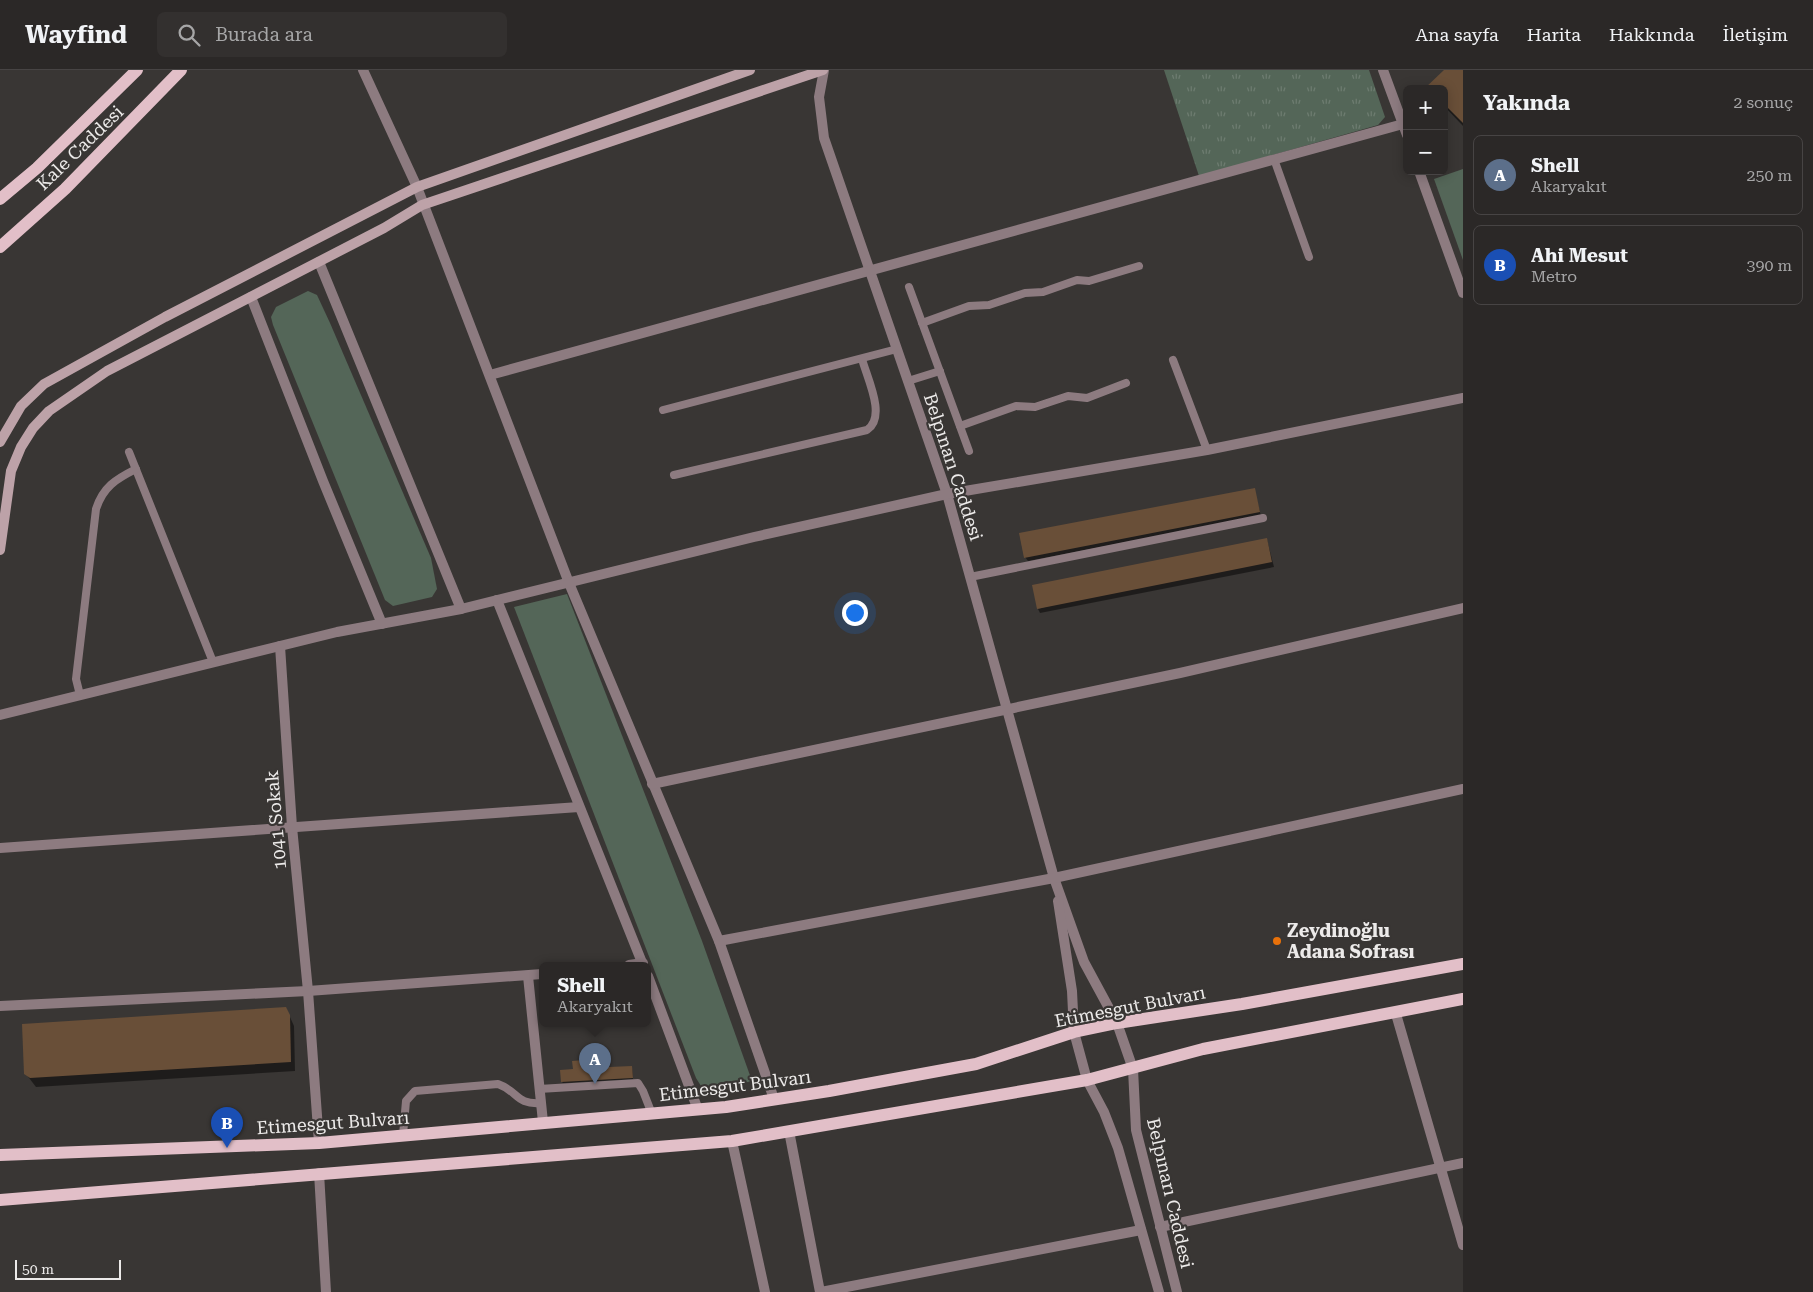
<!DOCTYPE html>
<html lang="tr">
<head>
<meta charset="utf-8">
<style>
	:root { --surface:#2b2827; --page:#33302f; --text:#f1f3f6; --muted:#a6a6a7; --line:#474444; --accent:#d93025 }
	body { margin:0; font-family:"Roboto Serif",serif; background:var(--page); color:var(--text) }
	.controls { position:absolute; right:15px; top:15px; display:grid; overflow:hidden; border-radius:8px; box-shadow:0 2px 12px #0003 }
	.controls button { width:45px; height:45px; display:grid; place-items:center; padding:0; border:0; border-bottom:1px solid var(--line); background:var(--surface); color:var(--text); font:25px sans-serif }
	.scale { position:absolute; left:15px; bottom:12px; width:106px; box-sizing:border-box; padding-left:5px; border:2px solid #eceae9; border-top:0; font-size:14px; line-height:18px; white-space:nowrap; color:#eceae9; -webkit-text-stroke:4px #393634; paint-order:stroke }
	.you { position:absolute; left:854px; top:542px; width:18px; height:18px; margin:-12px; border:4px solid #fff; border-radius:50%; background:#1a73e8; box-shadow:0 0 0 8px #1a73e833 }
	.badge { display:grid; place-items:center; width:32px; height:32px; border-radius:50%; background:var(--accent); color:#fff; font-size:16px; font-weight:700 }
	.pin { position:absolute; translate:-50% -41px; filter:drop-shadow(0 1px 2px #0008) }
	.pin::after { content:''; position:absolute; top:26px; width:18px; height:15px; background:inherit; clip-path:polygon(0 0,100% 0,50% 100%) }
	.popup { position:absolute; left:539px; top:892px; width:112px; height:65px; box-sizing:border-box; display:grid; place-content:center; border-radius:8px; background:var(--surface); filter:drop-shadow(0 1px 4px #0005); font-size:16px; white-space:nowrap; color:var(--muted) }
	.popup b { font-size:19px; color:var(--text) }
	.popup::after { content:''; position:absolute; left:50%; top:100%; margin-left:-10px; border:10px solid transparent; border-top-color:var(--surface) }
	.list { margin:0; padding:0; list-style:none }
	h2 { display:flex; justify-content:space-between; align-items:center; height:65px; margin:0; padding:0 20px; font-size:21px }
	h2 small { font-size:16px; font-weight:400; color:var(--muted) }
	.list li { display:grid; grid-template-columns:32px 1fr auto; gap:15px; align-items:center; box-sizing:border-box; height:80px; margin:0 10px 10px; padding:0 10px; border:1px solid var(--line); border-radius:8px }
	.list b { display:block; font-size:19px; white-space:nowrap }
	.list p { margin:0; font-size:16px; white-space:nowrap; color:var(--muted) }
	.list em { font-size:16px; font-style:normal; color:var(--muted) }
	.icon { flex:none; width:28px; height:28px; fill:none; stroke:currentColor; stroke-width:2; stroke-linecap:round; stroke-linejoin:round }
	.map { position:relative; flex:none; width:1463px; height:1222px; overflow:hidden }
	header { display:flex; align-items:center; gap:30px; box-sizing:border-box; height:70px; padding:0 25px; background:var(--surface); border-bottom:1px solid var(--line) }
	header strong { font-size:24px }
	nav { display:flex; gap:28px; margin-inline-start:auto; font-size:18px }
	.search { width:350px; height:45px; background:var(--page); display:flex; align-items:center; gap:12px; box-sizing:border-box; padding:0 18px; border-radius:8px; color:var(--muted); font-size:19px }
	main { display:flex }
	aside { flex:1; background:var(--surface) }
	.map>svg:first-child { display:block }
	.grass { fill:url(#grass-tufts) }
	.green { fill:#546658 }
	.shadow { fill:#0007 }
	.building { fill:#694f38 }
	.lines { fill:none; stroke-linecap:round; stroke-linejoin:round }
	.service { stroke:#8d7b80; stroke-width:8 }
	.minor { stroke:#8d7b80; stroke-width:10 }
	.tertiary { stroke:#8d7b80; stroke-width:10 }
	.secondary { stroke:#bda2a8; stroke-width:10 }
	.primary { stroke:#e2bfc8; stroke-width:12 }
	.food-dot { fill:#e8710a; stroke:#393634; stroke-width:2 }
	.labels { text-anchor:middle; stroke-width:4.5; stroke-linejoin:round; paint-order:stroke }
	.street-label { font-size:18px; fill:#eceae9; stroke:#393634 }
	.poi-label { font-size:18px; font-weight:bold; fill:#eceae9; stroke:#393634; text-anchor:start }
</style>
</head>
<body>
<header>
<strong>Wayfind</strong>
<div class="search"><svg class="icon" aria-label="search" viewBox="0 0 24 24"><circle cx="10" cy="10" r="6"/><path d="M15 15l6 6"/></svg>Burada ara</div>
<nav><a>Ana sayfa</a><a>Harita</a><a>Hakkında</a><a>İletişim</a></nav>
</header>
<main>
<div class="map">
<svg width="1463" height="1222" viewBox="0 0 1463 1222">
	<defs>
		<pattern id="grass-tufts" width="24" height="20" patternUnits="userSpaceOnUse" patternTransform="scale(1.25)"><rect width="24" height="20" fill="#546658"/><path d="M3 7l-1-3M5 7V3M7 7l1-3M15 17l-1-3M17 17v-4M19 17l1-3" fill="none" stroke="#6d7c70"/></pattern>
	</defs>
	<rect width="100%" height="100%" fill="#393634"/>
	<polygon class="grass" points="1164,0 1369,0 1385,47 1378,55 1199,106"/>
	<g class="green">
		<polygon points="1463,99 1463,190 1434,109"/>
		<polygon points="308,221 317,225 330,253 431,488 437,519 432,527 393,536 385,530 273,255 271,247 276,237"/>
		<polygon points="567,524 702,871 752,1011 709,1021 701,1016 696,1008 514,537"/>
	</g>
	<g class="shadow">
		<polygon points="1446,0 1463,0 1463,56 1444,36"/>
		<polygon points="1254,419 1261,446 1028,491 1025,487"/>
		<polygon points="1267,470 1274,497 1040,543 1038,539"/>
		<polygon points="286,938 294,956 295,1001 36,1017 26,1004"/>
		<polygon points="608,989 609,999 632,999 633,1009 563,1013 562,1012 574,1000"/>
	</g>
	<g class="building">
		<polygon points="1444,0 1463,0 1463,53 1444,34 1444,19 1424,19"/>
		<polygon points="1255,418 1260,442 1024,488 1019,463"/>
		<polygon points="1267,468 1272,492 1037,539 1032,515"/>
		<polygon points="286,937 290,945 291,992 30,1008 24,1004 22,954"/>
		<polygon points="608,988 609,997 632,996 633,1008 561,1012 560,1000 573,999 572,991"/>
	</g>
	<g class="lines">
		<g class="service">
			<polyline points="1274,89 1309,187"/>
			<polyline points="909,217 969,381"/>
			<polyline points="922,253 969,236 989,235 1025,223 1043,222 1077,210 1089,211 1139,196"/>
			<polyline points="1173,290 1207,380"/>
			<polyline points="908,311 940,301"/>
			<polyline points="663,340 897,279"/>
			<polyline points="960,356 1016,336 1035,337 1068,326 1087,328 1126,313"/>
			<polyline points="129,382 213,592"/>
			<path d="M 674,405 L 867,360 C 887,347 867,308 862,289"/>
			<polyline points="970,507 1263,448"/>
			<path d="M 80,625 L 76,609 L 96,439 C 103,417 116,409 136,399"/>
			<polyline points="539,1019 638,1013 643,1021 652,1044"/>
			<path d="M 403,1065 L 406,1031 L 415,1021 L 498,1014 C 518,1021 516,1035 541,1033"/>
		</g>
		<g class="minor">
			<polyline points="363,0 417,117 569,513 719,871 774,1029"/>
			<polyline points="824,0 819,27 824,68 947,424 1054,808 1084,892 1117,953"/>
			<polyline points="1383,0 1407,65"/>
			<polyline points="1419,101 1463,223"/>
			<polyline points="319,192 461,539 754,467 947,424 1207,380 1463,328"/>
			<polyline points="251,227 323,411 382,554"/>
			<polyline points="490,305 1403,54"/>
			<polyline points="497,530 643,895"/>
			<polyline points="280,576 292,757 308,921 319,1073"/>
			<polyline points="0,645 337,562 461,539"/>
			<polyline points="652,714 1180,603 1463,538"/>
			<polyline points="0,778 579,737"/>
			<polyline points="1058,831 1072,921 1074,962"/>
			<polyline points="719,871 1054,808 1463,719"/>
			<polyline points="629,895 643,893"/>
			<polyline points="528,906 543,1052"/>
			<polyline points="648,906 698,1040"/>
			<polyline points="0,936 308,921 542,904"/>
			<polyline points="1396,944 1463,1175"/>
			<polyline points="789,1061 820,1222"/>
			<polyline points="732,1071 765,1222"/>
			<polyline points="319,1103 326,1222"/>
			<polyline points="1160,1157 1463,1093"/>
			<polyline points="821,1222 1141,1160"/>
		</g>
		<g class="tertiary">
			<polyline points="1117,953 1133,999 1136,1060 1177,1222"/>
			<polyline points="1074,962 1087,1010 1104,1042 1118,1078 1159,1222"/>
		</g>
		<g class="secondary">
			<polyline points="0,372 21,336 44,314 165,247 417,117 750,0"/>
			<polyline points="0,480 11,401 21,377 33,358 49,341 107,301 384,158 422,135 823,0"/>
		</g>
		<g class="primary">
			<polyline points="0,129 37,98 137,0"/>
			<polyline points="0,177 65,119 181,0"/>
			<polyline points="0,1085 319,1073 726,1037 829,1021 976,994 1074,962 1117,953 1242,934 1463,894"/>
			<polyline points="0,1130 732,1071 1087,1010 1203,979 1463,929"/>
		</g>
	</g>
	<circle class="food-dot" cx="1277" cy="871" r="5"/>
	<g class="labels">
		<g class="street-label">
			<text transform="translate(80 78) rotate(-44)" y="6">Kale Caddesi</text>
			<text transform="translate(953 397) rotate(72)" y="6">Belpınarı Caddesi</text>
			<text transform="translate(276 750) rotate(-95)" y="6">1041 Sokak</text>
			<text transform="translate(1130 937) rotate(-11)" y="6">Etimesgut Bulvarı</text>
			<text transform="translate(735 1016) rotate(-7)" y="6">Etimesgut Bulvarı</text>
			<text transform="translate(333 1053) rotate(-4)" y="6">Etimesgut Bulvarı</text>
			<text transform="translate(1170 1123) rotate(77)" y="6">Belpınarı Caddesi</text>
		</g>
		<g class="poi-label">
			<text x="1287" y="867">Zeydinoğlu<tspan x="1287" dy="21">Adana Sofrası</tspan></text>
		</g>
	</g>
</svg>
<div class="controls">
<button>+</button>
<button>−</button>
</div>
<div class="scale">50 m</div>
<div class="you"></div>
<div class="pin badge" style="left:595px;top:1014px;background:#5c6f8a">A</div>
<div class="popup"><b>Shell</b>Akaryakıt</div>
<div class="pin badge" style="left:227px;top:1078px;background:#1a4fb4">B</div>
</div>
<aside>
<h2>Yakında<small>2 sonuç</small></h2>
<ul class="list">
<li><span class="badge" style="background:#5c6f8a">A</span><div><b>Shell</b><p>Akaryakıt</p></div><em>250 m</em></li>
<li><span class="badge" style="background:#1a4fb4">B</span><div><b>Ahi Mesut</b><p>Metro</p></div><em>390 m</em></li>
</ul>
</aside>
</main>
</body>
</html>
